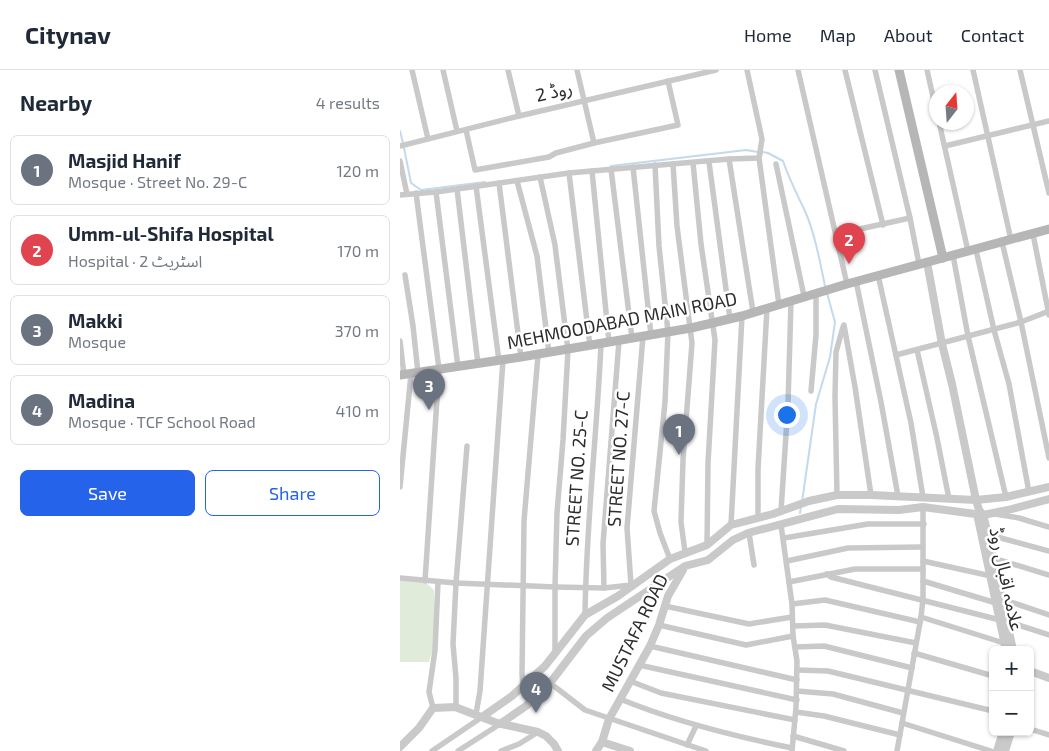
<!DOCTYPE html>
<html lang="en">
<head>
<meta charset="utf-8">
<style>
	:root { --surface:#fff; --page:#f6f6f7; --text:#1f2937; --muted:#747a83; --line:#e0e1e3; --accent:#2563eb }
	body { margin:0; font-family:"Exo 2","Noto Sans Arabic",sans-serif; background:var(--page); color:var(--text) }
	.controls { position:absolute; right:15px; bottom:15px; display:grid; overflow:hidden; border-radius:8px; box-shadow:0 1px 4px #0004 }
	.controls button { width:45px; height:45px; display:grid; place-items:center; padding:0; border:0; border-bottom:1px solid var(--line); background:var(--surface); color:var(--text); font:25px sans-serif }
	.compass { position:absolute; left:529px; top:15px; width:45px; height:45px; border-radius:50%; background:var(--surface); box-shadow:0 1px 4px #0004; rotate:17deg }
	.you { position:absolute; left:386px; top:344px; width:18px; height:18px; margin:-12px; border:4px solid #fff; border-radius:50%; background:#1a73e8; box-shadow:0 0 0 8px #1a73e833 }
	.badge { display:grid; place-items:center; width:32px; height:32px; border-radius:50%; background:var(--accent); color:#fff; font-size:16px; font-weight:700 }
	.pin { position:absolute; translate:-50% -41px; filter:drop-shadow(0 1px 2px #0008) }
	.pin::after { content:''; position:absolute; top:26px; width:18px; height:15px; background:inherit; clip-path:polygon(0 0,100% 0,50% 100%) }
	.list { margin:0; padding:0; list-style:none }
	h2 { display:flex; justify-content:space-between; align-items:center; height:65px; margin:0; padding:0 20px; font-size:21px }
	h2 small { font-size:16px; font-weight:400; color:var(--muted) }
	.list li { display:grid; grid-template-columns:32px 1fr auto; gap:15px; align-items:center; box-sizing:border-box; height:70px; margin:0 10px 10px; padding:0 10px; border:1px solid var(--line); border-radius:8px }
	.list b { display:block; font-size:19px; white-space:nowrap }
	.list p { margin:0; font-size:16px; white-space:nowrap; color:var(--muted) }
	.list em { font-size:16px; font-style:normal; color:var(--muted) }
	.actions { display:flex; gap:10px; padding:15px 20px }
	.actions a { flex:1; padding:11px 0; border:1px solid var(--accent); border-radius:8px; text-align:center; font-size:18px; color:var(--accent) }
	.actions .main { background:var(--accent); color:#fff }
	.map { position:relative; flex:none; width:649px; height:681px; overflow:hidden }
	header { display:flex; align-items:center; gap:30px; box-sizing:border-box; height:70px; padding:0 25px; background:var(--surface); border-bottom:1px solid var(--line) }
	header strong { font-size:24px }
	nav { display:flex; gap:28px; margin-inline-start:auto; font-size:18px }
	main { display:flex }
	aside { flex:1; background:var(--surface) }
	.map>svg:first-child { display:block }
	.green { fill:#e1ebd9 }
	.lines { fill:none; stroke-linecap:round; stroke-linejoin:round }
	.stream { stroke:#c4d9eb; stroke-width:2 }
	.minor { stroke:#c9c9c9; stroke-width:5.5 }
	.tertiary { stroke:#c9c9c9; stroke-width:8 }
	.secondary { stroke:#b6b6b6; stroke-width:9 }
	.labels { text-anchor:middle; stroke-width:5; stroke-linejoin:round; paint-order:stroke }
	.street-label { font-size:18px; fill:#2c2c2c; stroke:#fff }
</style>
</head>
<body>
<header>
<strong>Citynav</strong>
<nav><a>Home</a><a>Map</a><a>About</a><a>Contact</a></nav>
</header>
<main>
<aside>
<h2>Nearby<small>4 results</small></h2>
<ul class="list">
<li><span class="badge" style="background:#6b7280">1</span><div><b>Masjid Hanif</b><p>Mosque · Street No. 29-C</p></div><em>120 m</em></li>
<li><span class="badge" style="background:#e0444e">2</span><div><b>Umm-ul-Shifa Hospital</b><p>Hospital · اسٹریٹ 2</p></div><em>170 m</em></li>
<li><span class="badge" style="background:#6b7280">3</span><div><b>Makki</b><p>Mosque</p></div><em>370 m</em></li>
<li><span class="badge" style="background:#6b7280">4</span><div><b>Madina</b><p>Mosque · TCF School Road</p></div><em>410 m</em></li>
</ul>
<div class="actions"><a class="main">Save</a><a>Share</a></div>
</aside>
<div class="map">
<svg width="649" height="681" viewBox="0 0 649 681">
	<rect width="100%" height="100%" fill="#fff"/>
	<polygon class="green" points="0,510 25,512 34,520 34,574 29,592 0,592"/>
	<g class="lines">
		<g class="stream">
			<polyline points="0,61 3,73"/>
			<polyline points="4,78 11,113 21,120 85,112"/>
			<path d="M 363,82 L 368,83 L 383,91 C 389,109 397,124 405,141 C 415,164 420,192 425,216"/>
			<polyline points="211,96 346,80 358,82"/>
			<polyline points="402,432 416,334 430,287 435,252 427,223"/>
			<polyline points="400,443 401,436"/>
		</g>
		<g class="minor">
			<polyline points="12,0 28,69"/>
			<polyline points="43,0 57,61"/>
			<polyline points="108,0 119,46"/>
			<polyline points="347,0 362,69 359,88 379,235"/>
			<polyline points="398,0 447,214"/>
			<polyline points="445,0 483,155"/>
			<polyline points="475,0 510,148 519,194"/>
			<polyline points="527,0 536,40"/>
			<polyline points="573,0 611,170"/>
			<polyline points="620,0 649,123"/>
			<polyline points="539,52 568,181"/>
			<polyline points="66,60 75,100 149,87 156,83 194,73 177,0"/>
			<polyline points="194,73 278,55 268,11"/>
			<polyline points="0,76 119,46 316,0"/>
			<polyline points="545,76 649,51"/>
			<polyline points="329,89 353,242"/>
			<polyline points="0,91 7,124"/>
			<polyline points="309,92 330,249"/>
			<polyline points="293,93 301,174 315,270 308,393 307,475"/>
			<polyline points="273,94 277,156 292,273 283,390 281,452 285,482"/>
			<polyline points="376,94 404,226"/>
			<polyline points="255,95 259,176 268,262 265,332 254,441 260,463 270,489"/>
			<polyline points="233,97 251,265"/>
			<polyline points="211,99 232,268"/>
			<polyline points="192,101 209,272"/>
			<polyline points="169,103 190,276"/>
			<polyline points="140,107 155,175 168,280 163,370 157,443 155,517 155,582"/>
			<polyline points="117,111 137,186 149,283"/>
			<polyline points="99,113 121,287"/>
			<polyline points="76,116 99,291"/>
			<polyline points="57,119 78,294"/>
			<polyline points="36,122 58,297"/>
			<polyline points="16,123 39,299 25,511"/>
			<polyline points="0,125 36,122 169,103 329,89 359,88 360,83"/>
			<polyline points="437,164 510,148"/>
			<polyline points="633,164 649,245"/>
			<polyline points="602,172 621,252 649,388"/>
			<polyline points="576,180 594,260 609,314 629,422"/>
			<polyline points="553,185 568,266 606,427"/>
			<polyline points="5,205 13,256 18,303"/>
			<polyline points="478,205 511,353 523,427"/>
			<polyline points="456,211 481,332 498,426"/>
			<polyline points="444,255 455,317 471,425"/>
			<polyline points="0,271 4,305"/>
			<polyline points="517,280 537,368 549,429"/>
			<polyline points="496,285 621,252 649,241"/>
			<polyline points="411,321 416,265 416,223"/>
			<polyline points="0,417 11,304"/>
			<polyline points="437,425 435,327 436,282 443,257"/>
			<polyline points="381,441 388,334 391,232"/>
			<polyline points="595,444 619,448 649,457"/>
			<polyline points="358,447 358,399 367,238"/>
			<polyline points="331,455 342,246"/>
			<polyline points="381,455 392,534 393,566 397,591 396,637 392,681"/>
			<polyline points="349,463 354,495"/>
			<polyline points="586,464 649,481"/>
			<polyline points="384,468 468,454 524,454"/>
			<polyline points="593,488 649,505"/>
			<polyline points="387,491 448,478 522,477"/>
			<polyline points="523,491 591,506"/>
			<polyline points="427,504 431,507 600,550"/>
			<polyline points="0,508 56,513 155,517 204,518 231,515 227,458 243,266"/>
			<polyline points="523,511 596,533"/>
			<polyline points="389,512 455,499 523,499"/>
			<polyline points="204,518 203,474 219,271"/>
			<polyline points="602,529 649,545"/>
			<polyline points="392,534 425,530 520,552"/>
			<polyline points="265,536 349,554 392,547"/>
			<path d="M 185,545 C 186,454 197,364 201,274"/>
			<polyline points="521,547 607,574"/>
			<polyline points="606,551 649,565"/>
			<polyline points="259,555 346,575 393,566"/>
			<polyline points="393,556 425,555 516,573"/>
			<polyline points="250,576 397,610"/>
			<polyline points="396,577 424,576 512,598"/>
			<polyline points="514,583 593,606"/>
			<polyline points="239,595 397,630"/>
			<polyline points="397,600 428,601 593,641"/>
			<polyline points="230,611 261,623 395,650"/>
			<polyline points="150,613 185,640 306,681"/>
			<polyline points="123,617 122,604 124,451 138,285"/>
			<polyline points="397,621 433,624 503,643"/>
			<path d="M 220,629 C 276,652 333,666 392,678"/>
			<polyline points="56,637 56,608 53,574 56,513 67,376"/>
			<polyline points="33,638 29,622 35,580 38,512"/>
			<polyline points="396,642 424,646 500,665"/>
			<polyline points="76,644 80,621 103,290"/>
			<polyline points="502,653 591,681"/>
			<polyline points="630,659 649,665"/>
			<polyline points="393,666 444,681"/>
			<polyline points="287,675 296,656"/>
			<polyline points="32,681 82,647"/>
			<polyline points="58,681 100,654"/>
			<polyline points="101,681 119,674 138,662"/>
			<polyline points="497,681 521,547 523,529 523,437"/>
		</g>
		<g class="tertiary">
			<polyline points="527,192 542,274 552,314 576,430 579,440 583,445 588,464 613,580"/>
			<polyline points="577,444 606,580"/>
			<polyline points="630,601 649,608"/>
			<polyline points="82,647 112,626 145,596 185,545 218,526 270,489 307,475 331,455 373,444 409,431 437,425 471,425 576,430 606,427 649,417"/>
			<polyline points="100,654 126,636 150,613 186,566 207,548 285,496 308,490 333,470 348,463 438,439 499,440 523,437 583,445 608,440 649,429"/>
			<polyline points="202,672 209,649 250,576 259,555 268,526 283,500"/>
			<polyline points="0,677 19,658 33,638 55,637 97,653 138,662 146,666 154,674 158,681"/>
			<polyline points="196,681 202,672 230,681"/>
			<polyline points="597,681 603,662"/>
			<polyline points="605,681 611,662"/>
		</g>
		<g class="secondary">
			<polyline points="499,0 543,188"/>
			<polyline points="0,305 121,287 291,258 342,246 447,214 649,159"/>
		</g>
	</g>
	<g class="labels">
		<g class="street-label">
			<text transform="translate(154 22) rotate(-13)" y="6">روڈ 2</text>
			<text transform="translate(222 251) rotate(-11)" y="6">MEHMOODABAD MAIN ROAD</text>
			<text transform="translate(219 389) rotate(-86)" y="6">STREET NO. 27-C</text>
			<text transform="translate(177 408) rotate(-86)" y="6">STREET NO. 25-C</text>
			<text transform="translate(606 509) rotate(78)" y="6">علامہ اقبال روڈ</text>
			<text transform="translate(235 563) rotate(-64)" y="6">MUSTAFA ROAD</text>
		</g>
	</g>
</svg>
<div class="controls">
<button>+</button>
<button>−</button>
</div>
<svg class="compass" viewBox="-18 -18 36 36"><path d="M0-13l5 13h-10z" fill="#e53935"/><path d="M0 13l5-13h-10z" fill="#747a83"/></svg>
<div class="you"></div>
<div class="pin badge" style="left:279px;top:385px;background:#6b7280">1</div>
<div class="pin badge" style="left:449px;top:194px;background:#e0444e">2</div>
<div class="pin badge" style="left:29px;top:340px;background:#6b7280">3</div>
<div class="pin badge" style="left:136px;top:643px;background:#6b7280">4</div>
</div>
</main>
</body>
</html>
